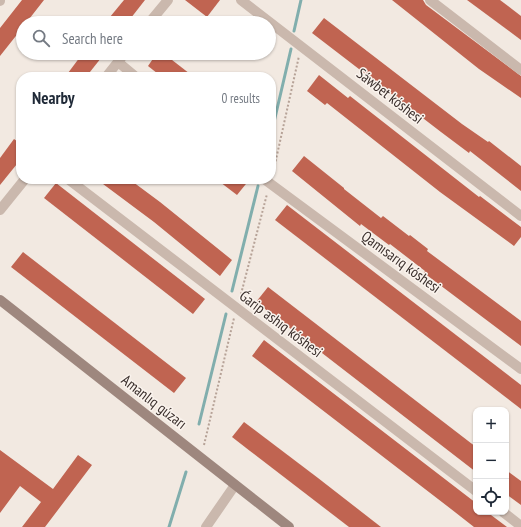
<!DOCTYPE html>
<html lang="en">
<head>
<meta charset="utf-8">
<style>
	:root { --surface:#fff; --page:#f2f2f3; --text:#1f2937; --muted:#747a83; --line:#e0e1e3 }
	body { margin:0; font-family:"PT Sans Narrow",sans-serif; background:var(--page); color:var(--text) }
	.controls { position:absolute; right:12px; bottom:12px; display:grid; overflow:hidden; border-radius:8px; box-shadow:0 1px 3px #0004 }
	.controls button { width:36px; height:36px; display:grid; place-items:center; padding:0; border:0; border-bottom:1px solid var(--line); background:var(--surface); color:var(--text); font:20px sans-serif }
	.list { margin:0; padding:0; list-style:none }
	h2 { display:flex; justify-content:space-between; align-items:center; height:52px; margin:0; padding:0 16px; font-size:17px }
	h2 small { font-size:13px; font-weight:400; color:var(--muted) }
	.icon { flex:none; width:22px; height:22px; fill:none; stroke:currentColor; stroke-width:2; stroke-linecap:round; stroke-linejoin:round }
	.map { position:relative; flex:none; width:521px; height:527px; overflow:hidden }
	.search { position:absolute; background:var(--surface); box-shadow:0 1px 3px #0004; left:16px; top:16px; width:260px; height:44px; display:flex; align-items:center; gap:10px; box-sizing:border-box; padding:0 14px; border-radius:22px; color:var(--muted); font-size:15px }
	.panel { position:absolute; background:var(--surface); box-shadow:0 1px 3px #0004; left:16px; top:72px; width:260px; height:112px; border-radius:16px }
	.map>svg:first-child { display:block }
	.lines { fill:none; stroke-linecap:round; stroke-linejoin:round }
	.stream { stroke:#81aead; stroke-width:3 }
	.building { fill:#c06451 }
	.path { stroke:#b6a297; stroke-width:2; stroke-dasharray:2 2; stroke-linecap:butt }
	.street { stroke:#cab8ad; stroke-width:10 }
	.secondary { stroke:#9e877e; stroke-width:10 }
	.labels { text-anchor:middle; stroke-width:3; stroke-linejoin:round; paint-order:stroke }
	.street-label { font-size:15px; fill:#392e2b; stroke:#faf3ed }
</style>
</head>
<body>
<div class="map">
<svg width="521" height="527" viewBox="0 0 521 527">
	<rect width="100%" height="100%" fill="#f2e9e1"/>
	<g class="lines">
		<g class="stream">
			<polyline points="294,31 301,0"/>
			<polyline points="271,135 291,49"/>
			<polyline points="232,291 258,186"/>
			<polyline points="199,424 226,314"/>
			<polyline points="169,527 186,472"/>
		</g>
	</g>
	<g class="building">
		<polygon points="22,0 44,0 26,23 23,23 23,27 0,56 0,28"/>
		<polygon points="124,0 145,0 127,23 105,23"/>
		<polygon points="185,0 220,0 207,17"/>
		<polygon points="392,0 423,0 426,5 521,76 521,98 479,69"/>
		<polygon points="467,0 500,0 521,16 521,40"/>
		<polygon points="324,18 462,124 488,142 489,141 521,166 521,191 470,151 469,153 441,132 312,33"/>
		<polygon points="83,53 105,53 86,77 65,77"/>
		<polygon points="157,53 163,53 194,77 162,77 148,66"/>
		<polygon points="319,75 348,98 350,96 479,197 480,196 521,227 521,237 514,246 440,192 327,103 325,105 307,91"/>
		<polygon points="14,139 21,144 21,159 0,185 0,158"/>
		<polygon points="304,156 344,188 344,189 381,218 383,216 409,236 410,235 428,249 427,251 521,321 521,346 424,273 425,271 390,244 389,245 361,224 360,226 292,171"/>
		<polygon points="107,179 129,179 160,202 232,260 220,276 154,222 103,184"/>
		<polygon points="216,179 250,179 237,195"/>
		<polygon points="56,183 205,299 193,314 44,198"/>
		<polygon points="287,205 521,385 521,409 275,220"/>
		<polygon points="23,252 186,378 174,393 11,267"/>
		<polygon points="268,287 476,447 476,472 256,302"/>
		<polygon points="264,340 476,503 476,512 487,512 507,527 474,527 451,509 252,356"/>
		<polygon points="244,422 318,478 381,527 349,527 250,451 232,437"/>
		<polygon points="0,450 53,489 78,455 92,465 45,527 22,527 41,502 20,486 0,513"/>
		<polygon points="506,470 521,481 521,505 506,494"/>
	</g>
	<g class="lines">
		<g class="path">
			<polyline points="273,173 299,56"/>
			<polyline points="240,298 267,194"/>
			<polyline points="204,445 234,318"/>
		</g>
		<g class="street">
			<polyline points="241,0 521,216"/>
			<polyline points="430,0 521,70"/>
			<polyline points="0,1 0,0"/>
			<polyline points="149,23 168,0"/>
			<polyline points="118,62 136,77"/>
			<polyline points="106,77 125,53"/>
			<polyline points="68,179 476,491"/>
			<polyline points="264,179 521,369"/>
			<polyline points="0,210 25,179"/>
			<polyline points="503,512 521,526"/>
			<polyline points="206,527 235,485"/>
		</g>
		<polyline class="secondary" points="0,300 289,527"/>
	</g>
	<g class="labels">
		<g class="street-label">
			<text transform="translate(390 96) rotate(38)" y="5">Sáwbet kóshesi</text>
			<text transform="translate(401 262) rotate(36)" y="5">Qamısarıq kóshesi</text>
			<text transform="translate(281 324) rotate(37)" y="5">Ǵarip ashıq kóshesi</text>
			<text transform="translate(154 402) rotate(38)" y="5">Amanlıq gúzarı</text>
		</g>
	</g>
</svg>
<div class="controls">
<button>+</button>
<button>−</button>
<button><svg class="icon" aria-label="locate" viewBox="0 0 24 24"><circle cx="12" cy="12" r="6"/><path d="M12 2v4M12 18v4M2 12h4M18 12h4"/></svg></button>
</div>
<div class="search"><svg class="icon" aria-label="search" viewBox="0 0 24 24"><circle cx="10" cy="10" r="6"/><path d="M15 15l6 6"/></svg>Search here</div>
<section class="panel">
<h2>Nearby<small>0 results</small></h2>
<ul class="list">
</ul>
</section>
</div>
</body>
</html>
